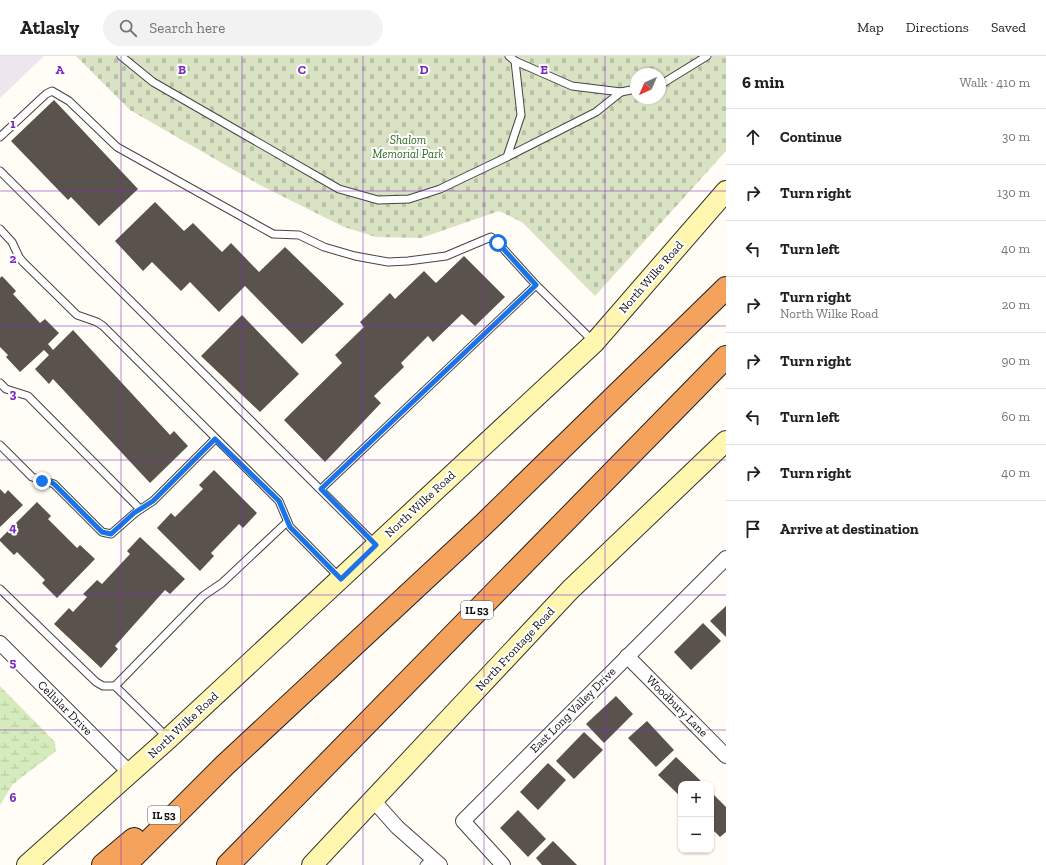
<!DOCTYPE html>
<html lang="en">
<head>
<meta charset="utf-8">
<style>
	:root { --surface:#fff; --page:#f2f2f2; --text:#202124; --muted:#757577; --line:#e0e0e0 }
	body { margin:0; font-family:"Zilla Slab",serif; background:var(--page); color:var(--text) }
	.controls { position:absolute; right:12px; bottom:12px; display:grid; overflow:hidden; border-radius:8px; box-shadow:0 1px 3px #0004 }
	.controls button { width:36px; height:36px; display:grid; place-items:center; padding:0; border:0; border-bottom:1px solid var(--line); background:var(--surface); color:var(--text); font:20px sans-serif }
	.compass { position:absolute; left:630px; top:12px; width:36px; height:36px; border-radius:50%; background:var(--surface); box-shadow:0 1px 3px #0004; rotate:225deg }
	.stop { position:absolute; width:12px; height:12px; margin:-9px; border:3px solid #1a73e8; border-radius:50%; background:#fff }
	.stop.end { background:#1a73e8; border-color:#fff; box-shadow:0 1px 4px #0008 }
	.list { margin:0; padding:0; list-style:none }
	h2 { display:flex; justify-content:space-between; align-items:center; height:52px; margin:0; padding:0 16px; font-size:17px }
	h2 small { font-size:13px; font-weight:400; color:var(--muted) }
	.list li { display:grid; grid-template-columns:26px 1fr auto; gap:12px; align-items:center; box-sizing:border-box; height:56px; padding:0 16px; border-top:1px solid var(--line) }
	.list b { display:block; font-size:15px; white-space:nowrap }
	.list p { margin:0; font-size:13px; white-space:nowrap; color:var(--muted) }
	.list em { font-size:13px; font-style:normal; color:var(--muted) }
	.icon { flex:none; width:22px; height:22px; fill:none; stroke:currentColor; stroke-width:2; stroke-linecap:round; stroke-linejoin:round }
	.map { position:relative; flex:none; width:726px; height:809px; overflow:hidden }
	header { display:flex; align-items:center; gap:24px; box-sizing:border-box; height:56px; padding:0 20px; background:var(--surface); border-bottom:1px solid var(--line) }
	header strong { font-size:19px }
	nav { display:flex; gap:22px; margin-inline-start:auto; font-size:14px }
	.search { width:280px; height:36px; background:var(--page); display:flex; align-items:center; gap:10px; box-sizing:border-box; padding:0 14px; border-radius:22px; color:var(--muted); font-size:15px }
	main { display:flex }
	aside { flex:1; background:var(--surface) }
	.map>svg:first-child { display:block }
	.industrial { fill:#eee6ef }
	.wetland { fill:url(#wetland-marsh) }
	.cemetery { fill:url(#cemetery-stones); fill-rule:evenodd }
	.building { fill:#5a524d }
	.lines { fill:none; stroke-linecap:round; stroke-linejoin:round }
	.lane-casing { stroke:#444; stroke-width:9 }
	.street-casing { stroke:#444; stroke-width:16 }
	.secondary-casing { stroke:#333; stroke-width:22 }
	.highway-casing { stroke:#222; stroke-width:24 }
	.lane { stroke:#fff; stroke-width:7 }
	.street { stroke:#fff; stroke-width:14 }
	.secondary { stroke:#fff6b0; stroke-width:20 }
	.highway { stroke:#f5a25d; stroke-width:22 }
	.route { stroke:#1a73e8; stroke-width:5 }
	.grid { fill:none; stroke:#7b2cbf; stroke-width:1; stroke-opacity:0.55 }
	.labels { text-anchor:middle; stroke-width:4; stroke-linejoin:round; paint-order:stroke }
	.shield { fill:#fff; stroke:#585858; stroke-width:1 }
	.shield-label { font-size:11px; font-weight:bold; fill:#111 }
	.park-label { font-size:12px; font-style:italic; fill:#2f6b1f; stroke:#fff }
	.street-label { font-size:12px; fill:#111; stroke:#fff }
	.grid-label { font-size:13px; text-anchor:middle; font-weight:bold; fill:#7b2cbf; stroke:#fff; stroke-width:4; stroke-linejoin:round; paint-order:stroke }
</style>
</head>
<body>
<header>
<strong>Atlasly</strong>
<div class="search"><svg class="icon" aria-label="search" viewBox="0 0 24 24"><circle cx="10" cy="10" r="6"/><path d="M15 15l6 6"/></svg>Search here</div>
<nav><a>Map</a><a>Directions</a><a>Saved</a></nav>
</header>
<main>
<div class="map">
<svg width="726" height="809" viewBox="0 0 726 809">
	<defs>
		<pattern id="wetland-marsh" width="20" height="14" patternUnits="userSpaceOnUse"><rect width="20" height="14" fill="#d5ebbd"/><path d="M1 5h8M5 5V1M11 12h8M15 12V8" fill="none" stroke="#b6c8a1"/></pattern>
		<pattern id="cemetery-stones" width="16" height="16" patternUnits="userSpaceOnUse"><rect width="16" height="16" fill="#d9e3c4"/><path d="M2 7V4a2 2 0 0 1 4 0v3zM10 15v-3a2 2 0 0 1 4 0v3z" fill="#b9c2a7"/></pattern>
	</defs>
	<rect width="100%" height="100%" fill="#fffdf5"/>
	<polygon class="industrial" points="0,0 44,0 0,42"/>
	<polygon class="wetland" points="0,630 55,686 56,695 13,728 0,749"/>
	<path class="cemetery" d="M 76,0 L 726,0 L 726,95 L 595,240 L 522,166 L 499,155 L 421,182 L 376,181 L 344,171 L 260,129 L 130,54 ZM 636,18 L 660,18 L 660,42 L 636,42 Z"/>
	<g class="building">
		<polygon points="54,44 138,133 99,170 71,141 68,144 11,85"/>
		<polygon points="155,146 184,175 193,167 222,196 231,187 259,216 285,191 344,248 302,288 245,230 219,256 190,226 181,235 152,206 143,215 115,185"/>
		<polygon points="464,200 505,241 475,270 462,258 433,286 428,280 401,307 404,311 374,340 381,347 325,406 284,364 342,307 335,299 364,271 360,266 390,237 395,243 424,215 436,227"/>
		<polygon points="2,220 16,235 13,238 40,267 45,263 59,277 48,288 53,294 73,274 170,379 174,375 188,390 150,427 53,323 49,328 35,313 49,299 44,294 20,316 6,301 8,299 0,291 0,222"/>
		<polygon points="242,259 299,318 260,356 201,300"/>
		<polygon points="214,414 257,457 243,472 239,468 211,497 214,500 200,515 157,472 171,457 175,461 203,433 199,429"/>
		<polygon points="0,433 5,438 8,434 23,449 0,471"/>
		<polygon points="37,446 51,460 48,463 77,492 80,489 95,503 57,542 42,527 45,524 17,496 14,499 0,485 0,483"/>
		<polygon points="140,481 185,523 170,538 165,534 115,590 118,593 101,612 54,568 69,552 73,556 87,541 83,538 97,524 102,528 130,498 127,495"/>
		<polygon points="726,550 726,581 710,565"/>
		<polygon points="703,567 721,585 691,614 674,596"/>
		<polygon points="616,640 633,658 604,687 586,668"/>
		<polygon points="647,665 674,694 656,711 628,682"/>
		<polygon points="584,676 603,694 574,723 556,705"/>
		<polygon points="676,701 704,728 681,728 681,741 658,719"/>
		<polygon points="548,707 566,724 538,754 520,736"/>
		<polygon points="711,736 726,751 726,776 720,781 711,772"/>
		<polygon points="518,754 546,783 528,801 500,772"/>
		<polygon points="553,785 577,809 542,809 536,802"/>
	</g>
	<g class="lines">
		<defs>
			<g id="lane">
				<polyline points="121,0 153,26 339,133 378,144 409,143 440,133 507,101"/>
				<polyline points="509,0 515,5 572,30 621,36 636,33"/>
				<polyline points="515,5 521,59 507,101 596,56 621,36"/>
				<polyline points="660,29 707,0"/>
				<polyline points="0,81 46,38 52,35 69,45 117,91 273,178 299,179 324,191 355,200 388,206 408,205 446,200 491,181 498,187 536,229 593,285"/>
				<polyline points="0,115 376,489"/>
				<polyline points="0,173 12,186 19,201 23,206 77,259 97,266 103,270 279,445 290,471 340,522"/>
				<polyline points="0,327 6,333 28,340 140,453"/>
				<polyline points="0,389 32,421 54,428 102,476 111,478 135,457 153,445 215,383"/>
				<polyline points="321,433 536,229"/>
				<polyline points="0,533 96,626 103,630 115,630 167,681"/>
				<polyline points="115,630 203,540 222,527 287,466"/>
				<polyline points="424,809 432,801"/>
			</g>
			<g id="street">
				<polyline points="0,587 130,717"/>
				<polyline points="627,600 726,700"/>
				<polyline points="373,744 397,771 440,809"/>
				<polyline points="503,809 463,765 726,502"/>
			</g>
			<g id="secondary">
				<polyline points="27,809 168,683 594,287 726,135"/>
				<polyline points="312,809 570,534 726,385"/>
			</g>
			<g id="highway">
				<polyline points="103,809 134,783"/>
				<polyline points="125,809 225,709 483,469 726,232"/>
				<polyline points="228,809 726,301"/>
			</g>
		</defs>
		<use href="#lane" class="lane-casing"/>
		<use href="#street" class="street-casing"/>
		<use href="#secondary" class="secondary-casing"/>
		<use href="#highway" class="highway-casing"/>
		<use href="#lane" class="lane"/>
		<use href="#street" class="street"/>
		<use href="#secondary" class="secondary"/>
		<use href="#highway" class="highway"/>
	</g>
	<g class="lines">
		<polyline class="route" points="42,425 51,426 54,428 102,476 111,478 134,457 153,445 215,383 279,445 290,471 341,523 376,489 321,433 536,229 498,187"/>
	</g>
	<path class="grid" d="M 121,0 L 121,809M 242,0 L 242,809M 363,0 L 363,809M 484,0 L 484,809M 605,0 L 605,809M 0,135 L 726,135M 0,270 L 726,270M 0,404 L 726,404M 0,539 L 726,539M 0,674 L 726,674"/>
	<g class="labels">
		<g class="shield">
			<rect x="461" y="545" width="32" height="18" rx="3"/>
			<rect x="148" y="750" width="32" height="18" rx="3"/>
		</g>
		<g class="shield-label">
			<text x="477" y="558">IL 53</text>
			<text x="164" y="763">IL 53</text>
		</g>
		<g class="park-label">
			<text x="408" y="88">Shalom<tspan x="408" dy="14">Memorial Park</tspan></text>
		</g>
		<g class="street-label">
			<text transform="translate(651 221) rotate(-49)" y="4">North Wilke Road</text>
			<text transform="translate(420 448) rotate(-43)" y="4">North Wilke Road</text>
			<text transform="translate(515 593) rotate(-47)" y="4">North Frontage Road</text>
			<text transform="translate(677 650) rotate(45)" y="4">Woodbury Lane</text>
			<text transform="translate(65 652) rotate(45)" y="4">Cellular Drive</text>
			<text transform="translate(573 654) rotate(-45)" y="4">East Long Valley Drive</text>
			<text transform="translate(183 669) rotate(-43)" y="4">North Wilke Road</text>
		</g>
	</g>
	<g class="grid-label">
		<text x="60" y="18">A</text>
		<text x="182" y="18">B</text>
		<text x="302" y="18">C</text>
		<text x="424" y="18">D</text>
		<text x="544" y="18">E</text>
		<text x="13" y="72">1</text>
		<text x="13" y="207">2</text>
		<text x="13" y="342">3</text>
		<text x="13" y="476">4</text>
		<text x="13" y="611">5</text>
		<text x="13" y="746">6</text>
	</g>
</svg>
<div class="controls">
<button>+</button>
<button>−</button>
</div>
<svg class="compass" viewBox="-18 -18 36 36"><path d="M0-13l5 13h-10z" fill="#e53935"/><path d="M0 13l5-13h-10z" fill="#757577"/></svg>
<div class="stop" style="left:498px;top:187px"></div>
<div class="stop end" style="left:42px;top:425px"></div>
</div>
<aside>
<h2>6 min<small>Walk · 410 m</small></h2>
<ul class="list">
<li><svg class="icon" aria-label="ahead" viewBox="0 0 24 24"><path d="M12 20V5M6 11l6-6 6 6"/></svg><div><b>Continue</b></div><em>30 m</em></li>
<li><svg class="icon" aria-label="right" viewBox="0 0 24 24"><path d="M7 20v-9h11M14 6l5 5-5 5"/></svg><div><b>Turn right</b></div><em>130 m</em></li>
<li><svg class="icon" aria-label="left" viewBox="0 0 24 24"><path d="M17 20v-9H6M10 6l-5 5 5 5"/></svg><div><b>Turn left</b></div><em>40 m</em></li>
<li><svg class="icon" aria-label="right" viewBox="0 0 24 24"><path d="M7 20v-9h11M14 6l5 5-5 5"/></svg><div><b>Turn right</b><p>North Wilke Road</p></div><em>20 m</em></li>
<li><svg class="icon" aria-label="right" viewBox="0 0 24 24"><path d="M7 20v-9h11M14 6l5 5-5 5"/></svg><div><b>Turn right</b></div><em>90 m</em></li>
<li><svg class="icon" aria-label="left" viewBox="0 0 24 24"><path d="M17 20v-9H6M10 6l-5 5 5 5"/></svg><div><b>Turn left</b></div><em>60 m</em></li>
<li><svg class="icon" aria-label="right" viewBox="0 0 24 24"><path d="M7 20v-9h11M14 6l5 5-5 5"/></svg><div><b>Turn right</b></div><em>40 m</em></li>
<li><svg class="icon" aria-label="arrive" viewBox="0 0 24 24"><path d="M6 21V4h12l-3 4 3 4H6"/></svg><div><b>Arrive at destination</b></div></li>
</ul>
</aside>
</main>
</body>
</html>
